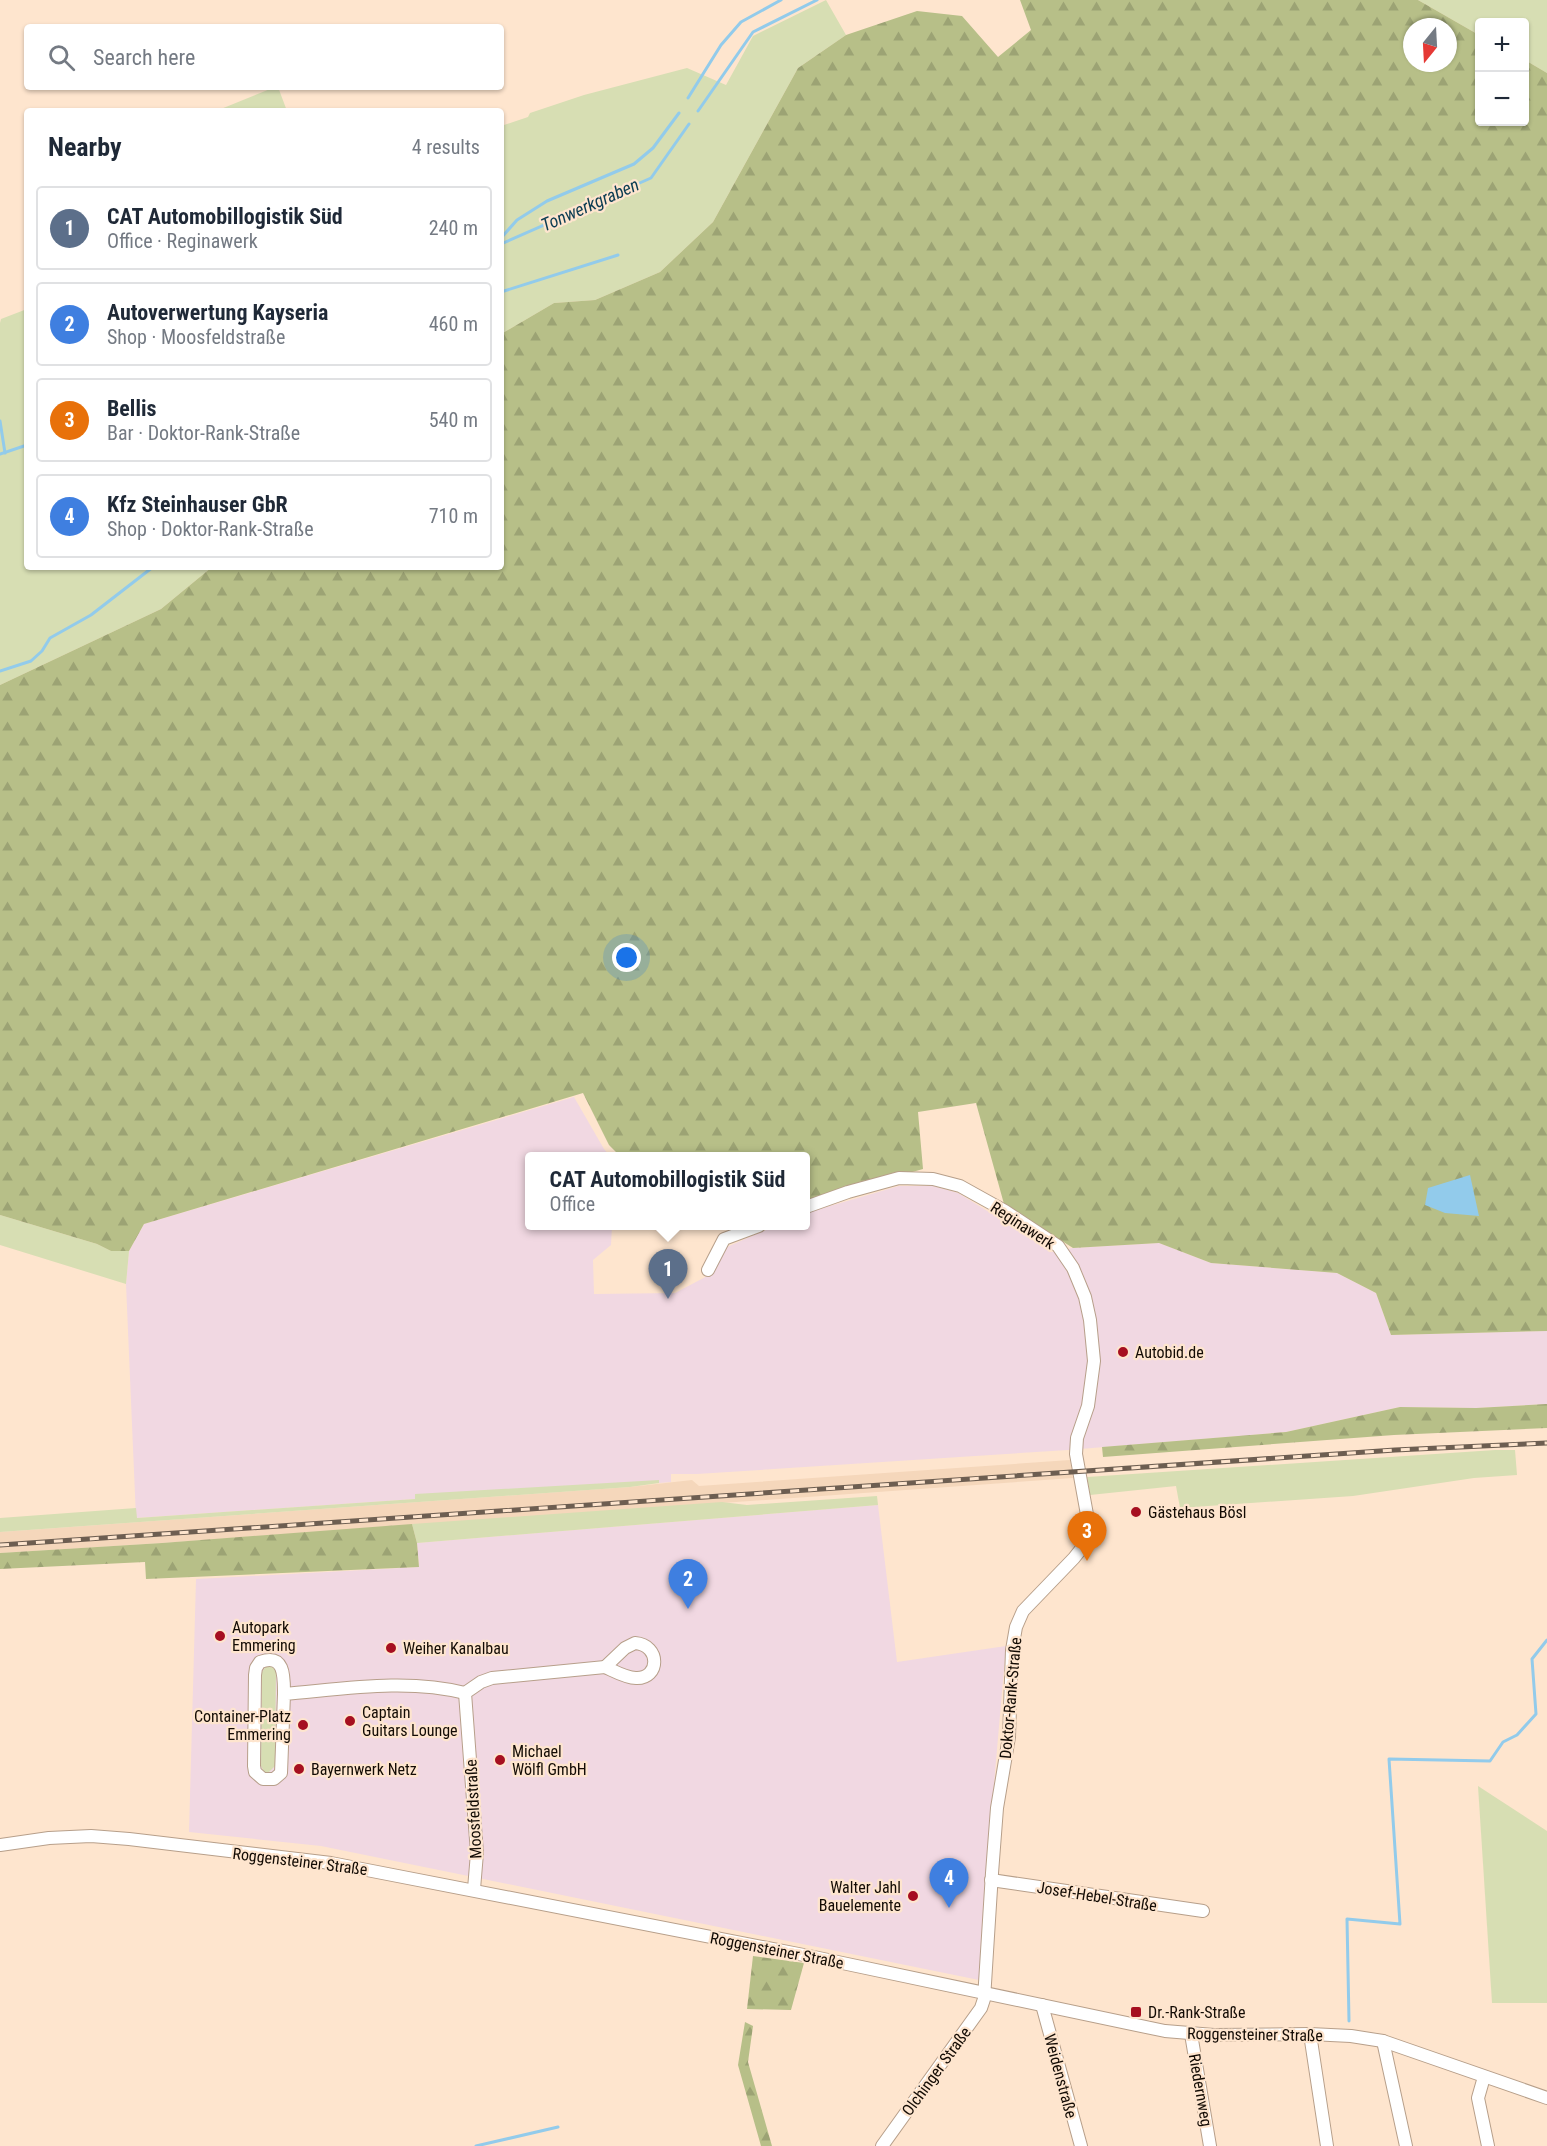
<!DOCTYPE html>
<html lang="en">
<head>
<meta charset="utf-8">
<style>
	:root { --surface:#fff; --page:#f6f6f7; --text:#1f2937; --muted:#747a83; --line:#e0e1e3; --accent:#a60f20 }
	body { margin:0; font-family:"Roboto Condensed",sans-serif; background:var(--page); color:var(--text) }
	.controls { position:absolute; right:18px; top:18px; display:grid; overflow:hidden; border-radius:6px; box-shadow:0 2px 4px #0004 }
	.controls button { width:54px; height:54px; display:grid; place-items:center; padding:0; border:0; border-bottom:2px solid var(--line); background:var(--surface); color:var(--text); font:30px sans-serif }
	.compass { position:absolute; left:1403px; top:18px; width:54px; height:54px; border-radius:50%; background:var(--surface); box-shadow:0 2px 4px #0004; rotate:198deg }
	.you { position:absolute; left:627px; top:958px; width:21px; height:21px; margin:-15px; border:4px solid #fff; border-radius:50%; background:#1a73e8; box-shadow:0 0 0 9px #1a73e833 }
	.badge { display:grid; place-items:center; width:39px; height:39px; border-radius:50%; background:var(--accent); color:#fff; font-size:20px; font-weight:700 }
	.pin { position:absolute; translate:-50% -50px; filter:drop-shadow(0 2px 3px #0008) }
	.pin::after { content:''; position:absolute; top:32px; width:21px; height:18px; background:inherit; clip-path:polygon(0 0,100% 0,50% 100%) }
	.popup { position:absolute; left:525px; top:1152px; width:285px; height:78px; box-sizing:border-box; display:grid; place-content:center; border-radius:6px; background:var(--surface); filter:drop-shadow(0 2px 4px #0005); font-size:20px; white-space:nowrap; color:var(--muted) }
	.popup b { font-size:22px; color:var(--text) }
	.popup::after { content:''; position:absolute; left:50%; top:100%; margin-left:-12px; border:12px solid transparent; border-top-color:var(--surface) }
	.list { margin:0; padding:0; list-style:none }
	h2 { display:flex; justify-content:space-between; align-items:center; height:78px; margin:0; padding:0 24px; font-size:26px }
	h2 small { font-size:20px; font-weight:400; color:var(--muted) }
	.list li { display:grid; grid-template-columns:39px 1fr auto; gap:18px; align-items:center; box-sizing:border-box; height:84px; margin:0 12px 12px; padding:0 12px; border:2px solid var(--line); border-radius:6px }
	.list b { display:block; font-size:22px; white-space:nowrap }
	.list p { margin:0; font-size:20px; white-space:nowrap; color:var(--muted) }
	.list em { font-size:20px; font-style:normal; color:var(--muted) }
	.icon { flex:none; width:33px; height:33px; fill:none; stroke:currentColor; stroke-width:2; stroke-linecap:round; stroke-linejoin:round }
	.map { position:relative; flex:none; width:1547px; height:2146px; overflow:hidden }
	.search { position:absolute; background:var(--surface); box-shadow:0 2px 4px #0004; left:24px; top:24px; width:480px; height:66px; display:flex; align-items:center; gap:15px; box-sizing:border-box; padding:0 21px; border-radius:6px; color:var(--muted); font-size:22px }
	.panel { position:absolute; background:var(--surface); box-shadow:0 2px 4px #0004; left:24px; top:108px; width:480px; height:462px; border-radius:6px }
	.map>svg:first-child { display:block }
	.commercial { fill:#f1d8e2 }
	.built { fill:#f5d7bb }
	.green { fill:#d7deb3 }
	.forest { fill:url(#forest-firs); fill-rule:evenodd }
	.water { fill:#92cbeb }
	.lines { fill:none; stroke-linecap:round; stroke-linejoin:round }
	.stream { stroke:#92cbeb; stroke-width:3 }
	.minor-casing { stroke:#b79f8a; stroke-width:14 }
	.minor { stroke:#fff; stroke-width:12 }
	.rail-casing { stroke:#6d5e51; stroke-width:5 }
	.rail { stroke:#fee5ce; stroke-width:3; stroke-dasharray:9; stroke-linecap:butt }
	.poi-dot { fill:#a60f20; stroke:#fee5ce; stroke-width:2 }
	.labels { text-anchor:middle; stroke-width:4.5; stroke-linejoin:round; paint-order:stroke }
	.street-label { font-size:16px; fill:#130b04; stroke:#fee5ce }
	.poi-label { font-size:16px; fill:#130b04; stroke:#fee5ce; text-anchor:start }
	.water-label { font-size:18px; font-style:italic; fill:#0b3c52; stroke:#fee5ce }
</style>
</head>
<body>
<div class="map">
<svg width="1547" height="2146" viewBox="0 0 1547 2146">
	<defs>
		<pattern id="forest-firs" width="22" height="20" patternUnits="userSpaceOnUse" patternTransform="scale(1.5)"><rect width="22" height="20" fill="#b7bf88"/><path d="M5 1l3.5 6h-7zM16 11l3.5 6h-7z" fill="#9ca374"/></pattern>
	</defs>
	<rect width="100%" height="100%" fill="#fee5ce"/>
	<g class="commercial">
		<polygon points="574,1097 604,1149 610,1156 530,1156 530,1226 612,1226 611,1245 593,1260 594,1294 675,1293 713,1273 727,1247 775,1226 806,1226 806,1213 899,1186 933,1186 958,1193 1002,1220 1051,1252 1073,1248 1159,1243 1211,1263 1337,1273 1376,1293 1391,1335 1547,1331 1547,1404 1476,1408 1400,1407 1286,1432 1068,1450 697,1474 671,1474 671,1482 659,1483 659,1481 415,1495 415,1499 136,1518 126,1284 129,1251 144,1224"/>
		<polygon points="878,1505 897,1662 1006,1646 986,1876 979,1980 321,1846 189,1832 196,1579 419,1567 417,1543"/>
	</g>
	<polygon class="built" points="1070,1460 1073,1478 162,1543 0,1553 0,1532 630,1487 692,1480 699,1486"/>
	<g class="green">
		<polygon points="826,0 846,35 798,68 713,222 660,272 595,300 554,303 501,334 501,126 528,117 530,113 584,95 687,68 726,85 753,36"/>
		<polygon points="1418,0 1547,0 1547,73 1525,60 1524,22 1480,22 1479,35"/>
		<polygon points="275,87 278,87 287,111 216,111"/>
		<polygon points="27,309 27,567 212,567 161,609 0,685 0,323 1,319"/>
		<polygon points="0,1215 97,1244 111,1251 129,1251 126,1284 0,1245"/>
		<polygon points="1495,1450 1515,1450 1517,1475 1474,1478 1353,1496 1180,1508 1176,1486 1090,1495 1087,1477"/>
		<polygon points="659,1480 659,1483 630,1487 0,1532 0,1518 136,1508 137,1518 415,1499 415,1494"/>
		<polygon points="877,1496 878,1505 417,1543 412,1524 722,1502 747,1505"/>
		<polygon points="267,1665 274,1667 276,1671 275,1766 269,1772 264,1772 261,1766 262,1672"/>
		<polygon points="1478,1786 1547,1831 1547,2003 1492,2003"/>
	</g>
	<g class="forest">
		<path d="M 1020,0 L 1418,0 L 1479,35 L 1480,122 L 1524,122 L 1525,60 L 1547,73 L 1547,1331 L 1391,1335 L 1376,1293 L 1337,1273 L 1211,1263 L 1159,1243 L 1073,1248 L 1004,1204 L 976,1103 L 918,1112 L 923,1169 L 806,1202 L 806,1156 L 620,1156 L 609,1145 L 583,1093 L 144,1224 L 129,1251 L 111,1251 L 97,1244 L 0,1215 L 0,685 L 161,609 L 212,567 L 501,567 L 501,334 L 554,303 L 595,300 L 660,272 L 713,222 L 798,68 L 846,35 L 917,11 L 962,16 L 998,57 L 1031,30 ZM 1412,27 L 1448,27 L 1448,63 L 1412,63 Z"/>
		<polygon points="1547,1404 1547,1428 1394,1435 1103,1457 1102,1447 1286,1432 1400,1407 1476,1408"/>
		<polygon points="412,1524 417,1543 419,1567 146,1579 145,1562 0,1569 0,1553 162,1543"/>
		<polygon points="753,1956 804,1963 791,2010 747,2009"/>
		<polygon points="745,2022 753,2026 748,2062 772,2146 761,2146 738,2065"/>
	</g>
	<polygon class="water" points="1470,1175 1479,1216 1445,1213 1425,1205 1428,1188"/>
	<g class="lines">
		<g class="stream">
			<polyline points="688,98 721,45 741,22 781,0"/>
			<polyline points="698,111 753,32 817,0"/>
			<polyline points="501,238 517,220 547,201 634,164 653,148 679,113"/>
			<polyline points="501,244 651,178 689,124"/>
			<polyline points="501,292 618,255"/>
			<polyline points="0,421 5,453"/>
			<polyline points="0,454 27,445"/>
			<polyline points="0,671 31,661 42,651 50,638 91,615 153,567"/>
			<polyline points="1349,2021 1347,1919 1400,1924 1389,1759 1490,1761 1503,1742 1517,1735 1536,1714 1532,1659 1547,1640"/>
			<polyline points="476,2146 558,2127"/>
		</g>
		<defs>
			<g id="minor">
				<polyline points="806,1207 848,1192 899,1178 933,1179 960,1186 1005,1211 1058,1246 1073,1268 1085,1297 1090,1320 1094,1361 1088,1406 1077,1438 1076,1454 1090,1531 1085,1544 1074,1558 1023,1611 1016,1627 1012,1650 1009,1737 997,1808 992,1873 984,1999 981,2008 882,2146"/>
				<polyline points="708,1270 724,1239 759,1226"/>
				<path d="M 635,1643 C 661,1645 660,1679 636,1678 C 626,1678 614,1671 605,1667 L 625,1648 Z"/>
				<path d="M 284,1694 L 281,1773 L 274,1779 L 263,1779 L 255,1772 L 254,1766 L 255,1675 L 256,1668 L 260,1662 C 285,1653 284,1677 284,1694 C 343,1689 407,1678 465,1693"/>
				<polyline points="0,1845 49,1838 91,1836 129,1839 331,1863 814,1957 1165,2031 1214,2035 1310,2034 1351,2036 1383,2041 1547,2098"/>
				<polyline points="991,1880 1203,1911"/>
				<polyline points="474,1889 477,1853 465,1693 481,1682 492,1678 605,1667"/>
				<polyline points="1042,2005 1081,2146"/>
				<polyline points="1191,2034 1210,2146"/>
				<polyline points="1310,2034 1327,2146"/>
				<polyline points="1383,2041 1406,2146"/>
				<polyline points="1484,2077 1478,2098 1488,2146"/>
			</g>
		</defs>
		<use href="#minor" class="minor-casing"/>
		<use href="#minor" class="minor"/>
		<defs>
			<polyline id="rail" points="0,1545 1395,1450 1547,1443"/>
		</defs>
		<use href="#rail" class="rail-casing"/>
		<use href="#rail" class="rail"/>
	</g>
	<g class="poi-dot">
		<circle cx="1123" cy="1352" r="6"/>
		<circle cx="1136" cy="1512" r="6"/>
		<circle cx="220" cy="1636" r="6"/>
		<circle cx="391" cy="1648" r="6"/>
		<circle cx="350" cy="1721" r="6"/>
		<circle cx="303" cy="1725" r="6"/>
		<circle cx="500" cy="1760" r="6"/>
		<circle cx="299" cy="1769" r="6"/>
		<circle cx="913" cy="1896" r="6"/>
		<rect x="1130" y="2006" width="12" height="12" rx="3"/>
	</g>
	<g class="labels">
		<g class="street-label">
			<text transform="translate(1023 1225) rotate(33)" y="6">Reginawerk</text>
			<text transform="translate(1010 1698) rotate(-85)" y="6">Doktor-Rank-Straße</text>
			<text transform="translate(473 1809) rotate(-93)" y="6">Moosfeldstraße</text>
			<text transform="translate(300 1861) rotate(7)" y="6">Roggensteiner Straße</text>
			<text transform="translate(1097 1896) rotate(9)" y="6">Josef-Hebel-Straße</text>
			<text transform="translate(777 1950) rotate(11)" y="6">Roggensteiner Straße</text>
			<text transform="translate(1255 2034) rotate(1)" y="6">Roggensteiner Straße</text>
			<text transform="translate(936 2071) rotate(-54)" y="6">Olchinger Straße</text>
			<text transform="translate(1061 2076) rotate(75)" y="6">Weidenstraße</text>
			<text transform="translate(1201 2090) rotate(80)" y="6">Riedernweg</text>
		</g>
		<g class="poi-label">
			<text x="1135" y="1358">Autobid.de</text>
			<text x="1148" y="1518">Gästehaus Bösl</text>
			<text x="232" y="1633">Autopark<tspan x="232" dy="18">Emmering</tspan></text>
			<text x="403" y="1654">Weiher Kanalbau</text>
			<text x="362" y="1718">Captain<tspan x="362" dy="18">Guitars Lounge</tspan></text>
			<text x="291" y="1722" text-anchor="end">Container-Platz<tspan x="291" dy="18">Emmering</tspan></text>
			<text x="512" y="1757">Michael<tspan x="512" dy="18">Wölfl GmbH</tspan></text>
			<text x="311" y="1775">Bayernwerk Netz</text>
			<text x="901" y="1893" text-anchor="end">Walter Jahl<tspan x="901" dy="18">Bauelemente</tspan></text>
			<text x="1148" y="2018">Dr.-Rank-Straße</text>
		</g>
		<g class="water-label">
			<text transform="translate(590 205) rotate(-24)" y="6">Tonwerkgraben</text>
		</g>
	</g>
</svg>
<div class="controls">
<button>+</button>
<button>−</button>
</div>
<svg class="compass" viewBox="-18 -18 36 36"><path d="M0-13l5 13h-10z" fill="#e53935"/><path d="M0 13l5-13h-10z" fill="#747a83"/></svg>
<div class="you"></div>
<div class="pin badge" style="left:668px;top:1299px;background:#5c6f8a">1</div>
<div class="popup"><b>CAT Automobillogistik Süd</b>Office</div>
<div class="pin badge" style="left:688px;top:1609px;background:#3f7fe0">2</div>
<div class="pin badge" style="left:1087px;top:1561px;background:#e8710a">3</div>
<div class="pin badge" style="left:949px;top:1908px;background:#3f7fe0">4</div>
<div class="search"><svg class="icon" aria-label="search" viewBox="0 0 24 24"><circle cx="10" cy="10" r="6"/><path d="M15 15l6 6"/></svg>Search here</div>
<section class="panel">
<h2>Nearby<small>4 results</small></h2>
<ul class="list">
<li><span class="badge" style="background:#5c6f8a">1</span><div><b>CAT Automobillogistik Süd</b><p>Office · Reginawerk</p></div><em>240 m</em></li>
<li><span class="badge" style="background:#3f7fe0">2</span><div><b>Autoverwertung Kayseria</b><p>Shop · Moosfeldstraße</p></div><em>460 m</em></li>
<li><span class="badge" style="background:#e8710a">3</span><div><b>Bellis</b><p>Bar · Doktor-Rank-Straße</p></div><em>540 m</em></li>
<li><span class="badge" style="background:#3f7fe0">4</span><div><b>Kfz Steinhauser GbR</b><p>Shop · Doktor-Rank-Straße</p></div><em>710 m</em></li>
</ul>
</section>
</div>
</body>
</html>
